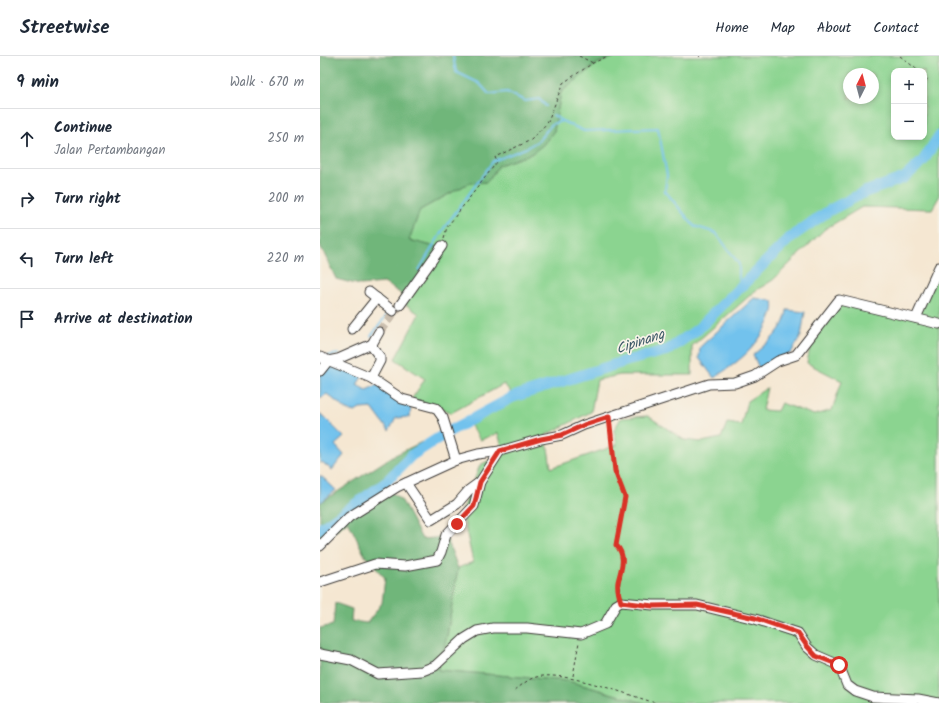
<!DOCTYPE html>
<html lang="en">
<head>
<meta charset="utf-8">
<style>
	:root { --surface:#fff; --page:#f6f6f7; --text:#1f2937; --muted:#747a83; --line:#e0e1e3 }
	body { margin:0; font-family:Kalam,sans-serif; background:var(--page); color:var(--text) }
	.controls { position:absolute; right:12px; top:12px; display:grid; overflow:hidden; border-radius:8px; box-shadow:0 2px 6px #0003 }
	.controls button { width:36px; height:36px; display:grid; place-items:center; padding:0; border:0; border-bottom:1px solid var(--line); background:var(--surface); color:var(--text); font:20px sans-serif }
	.compass { position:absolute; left:523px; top:12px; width:36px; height:36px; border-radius:50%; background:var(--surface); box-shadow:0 2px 6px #0003; rotate:6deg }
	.stop { position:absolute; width:12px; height:12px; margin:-9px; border:3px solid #d93025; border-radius:50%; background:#fff }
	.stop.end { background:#d93025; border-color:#fff; box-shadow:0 1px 4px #0008 }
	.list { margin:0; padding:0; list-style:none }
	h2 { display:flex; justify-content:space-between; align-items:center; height:52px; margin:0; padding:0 16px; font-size:17px }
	h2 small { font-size:13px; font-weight:400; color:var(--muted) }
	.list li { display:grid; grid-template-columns:26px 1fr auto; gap:12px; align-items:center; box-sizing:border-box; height:60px; padding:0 16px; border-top:1px solid var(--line) }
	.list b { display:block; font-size:15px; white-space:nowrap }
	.list p { margin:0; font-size:13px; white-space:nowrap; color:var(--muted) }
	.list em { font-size:13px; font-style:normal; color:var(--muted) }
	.icon { flex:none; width:22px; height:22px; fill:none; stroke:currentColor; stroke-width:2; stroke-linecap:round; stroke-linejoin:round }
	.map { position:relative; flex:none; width:619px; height:647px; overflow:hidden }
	header { display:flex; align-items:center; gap:24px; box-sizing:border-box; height:56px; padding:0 20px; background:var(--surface); border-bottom:1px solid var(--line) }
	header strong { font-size:19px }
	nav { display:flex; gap:22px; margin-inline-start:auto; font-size:14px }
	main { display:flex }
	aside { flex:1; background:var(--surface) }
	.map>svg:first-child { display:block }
	.green { fill:#8bd490; stroke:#547856; fill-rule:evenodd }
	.forest { fill:#70b67a; stroke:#46694b }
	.water { fill:#72c2ed; stroke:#476f84 }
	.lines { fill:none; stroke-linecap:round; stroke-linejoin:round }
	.stream { stroke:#72c2ed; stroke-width:2 }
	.river { stroke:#72c2ed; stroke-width:11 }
	.minor-tunnel { stroke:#cabeae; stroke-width:9; stroke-dasharray:9 4.5; stroke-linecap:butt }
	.minor-casing { stroke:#3d3a37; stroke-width:11 }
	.path { stroke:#3d3a37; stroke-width:1; stroke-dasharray:3 3; stroke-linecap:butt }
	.minor { stroke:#fff; stroke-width:9 }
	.route { stroke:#d93025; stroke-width:5 }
	.labels { text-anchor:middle; stroke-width:3.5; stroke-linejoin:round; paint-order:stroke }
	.water-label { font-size:14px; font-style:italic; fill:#3a5665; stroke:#f7f3e8 }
</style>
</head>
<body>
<header>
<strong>Streetwise</strong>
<nav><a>Home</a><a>Map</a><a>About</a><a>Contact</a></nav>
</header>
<main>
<aside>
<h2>9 min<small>Walk · 670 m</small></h2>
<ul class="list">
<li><svg class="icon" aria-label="ahead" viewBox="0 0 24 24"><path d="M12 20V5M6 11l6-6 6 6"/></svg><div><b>Continue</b><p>Jalan Pertambangan</p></div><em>250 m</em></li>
<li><svg class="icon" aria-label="right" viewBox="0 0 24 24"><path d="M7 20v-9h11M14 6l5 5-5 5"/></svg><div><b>Turn right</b></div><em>200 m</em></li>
<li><svg class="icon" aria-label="left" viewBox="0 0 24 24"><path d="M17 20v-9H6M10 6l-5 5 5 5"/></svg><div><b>Turn left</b></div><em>220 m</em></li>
<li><svg class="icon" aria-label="arrive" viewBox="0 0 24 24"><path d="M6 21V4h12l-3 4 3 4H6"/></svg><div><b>Arrive at destination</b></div></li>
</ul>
</aside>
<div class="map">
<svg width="619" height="647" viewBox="0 0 619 647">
	<rect width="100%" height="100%" fill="#f7f3e8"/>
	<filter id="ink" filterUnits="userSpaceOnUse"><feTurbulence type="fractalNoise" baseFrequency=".025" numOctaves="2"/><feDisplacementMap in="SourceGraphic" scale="8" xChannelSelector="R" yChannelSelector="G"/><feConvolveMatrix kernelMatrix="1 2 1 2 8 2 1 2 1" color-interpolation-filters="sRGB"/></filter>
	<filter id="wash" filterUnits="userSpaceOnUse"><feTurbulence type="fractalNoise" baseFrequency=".012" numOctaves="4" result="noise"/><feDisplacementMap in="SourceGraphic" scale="16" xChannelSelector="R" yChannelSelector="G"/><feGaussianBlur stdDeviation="0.9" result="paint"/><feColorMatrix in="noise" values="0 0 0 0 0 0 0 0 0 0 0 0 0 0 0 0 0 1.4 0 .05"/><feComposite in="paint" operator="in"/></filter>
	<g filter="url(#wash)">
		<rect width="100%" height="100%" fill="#f5e7d2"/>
		<path class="green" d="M 297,0 L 619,0 L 619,141 L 612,153 L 542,151 L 505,173 L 453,224 L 435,235 L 372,290 L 372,319 L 300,319 L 277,324 L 271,356 L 226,379 L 231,412 L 297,389 L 294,374 L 301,362 L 328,360 L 364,384 L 382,386 L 401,382 L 407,367 L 421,369 L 427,345 L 447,332 L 442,354 L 457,355 L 461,347 L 494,359 L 512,354 L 522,325 L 487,307 L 493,274 L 519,242 L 597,262 L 619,215 L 619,647 L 324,647 L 248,625 L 117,614 L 127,580 L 138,512 L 153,506 L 142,456 L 160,409 L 184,397 L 178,377 L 160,384 L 146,362 L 192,338 L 184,328 L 131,357 L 116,350 L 91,344 L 105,323 L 75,303 L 99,258 L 85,248 L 120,192 L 89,184 L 100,154 L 149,127 L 167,126 L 179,109 L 211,98 L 234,75 L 241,36 L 278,7 ZM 574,15 L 604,15 L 604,81 L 574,81 ZM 529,18 L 553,18 L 553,42 L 529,42 Z"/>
		<g class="forest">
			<polygon points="0,0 297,0 278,7 241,36 234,75 223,89 211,98 179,109 167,126 149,127 100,154 89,184 120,192 85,248 80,237 64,227 40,229 16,223 0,189"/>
			<polygon points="102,386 106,394 91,405 65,431 82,445 102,483 126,481 138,512 127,580 118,614 248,625 324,647 0,647 0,572 13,569 15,547 32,553 31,565 47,567 62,547 65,522 45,500 28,465 0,487 0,447 73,400"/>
		</g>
		<g class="water">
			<path d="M 434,242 L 453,245 C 455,254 452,258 449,266 C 436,293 418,306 394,322 L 379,302 L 380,291 Z"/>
			<path d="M 467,254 L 485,256 L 481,280 L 471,297 L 439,312 L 433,299 C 448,286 465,274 467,254 Z"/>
			<polygon points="4,308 43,319 37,329 46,334 57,329 91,350 90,361 76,362 69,375 52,352 40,353 35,356 27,354 7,338 0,342 0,314"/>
			<polygon points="0,357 24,381 15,389 24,399 12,414 2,406 0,408"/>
			<polygon points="0,419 16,434 0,447"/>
		</g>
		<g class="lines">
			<g class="stream">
				<polyline points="133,0 136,16 159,27 169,38 187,36 205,45 219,43 226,50"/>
				<polyline points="233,59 242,65"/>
				<polyline points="99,214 124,172 173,105 206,92 218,85 232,68 242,65 264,75 338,72 347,119 345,135 374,170 396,177 419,208 419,223 424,229"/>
				<polyline points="51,280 70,255"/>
				<polyline points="7,300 19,298"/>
			</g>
			<polyline class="river" points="0,473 64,428 92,399 128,376 193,341 306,305 348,294 378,273 471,181 510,154 545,136 584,122 603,105 619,80"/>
		</g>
	</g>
	<g filter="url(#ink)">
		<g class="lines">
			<polyline class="minor-tunnel" points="59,276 79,250"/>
			<defs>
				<g id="minor">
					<polyline points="49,236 73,255"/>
					<polyline points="80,249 122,190"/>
					<polyline points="596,262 619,211"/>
					<polyline points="32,273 57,242"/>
					<polyline points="0,301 51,322 82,343 116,352 123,362 136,404"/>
					<polyline points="0,315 8,305 18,303 52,288"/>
					<polyline points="51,322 60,305 60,301 53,292 52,288 59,276"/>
					<polyline points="86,427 111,464 137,448 149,434 160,426"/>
					<polyline points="0,490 29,461 77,431 136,404 158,398 180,395 221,383 242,379 264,369 389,328 415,327 435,320 458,305 476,299 519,244 619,268"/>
					<polyline points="0,526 55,508 85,510 117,504 121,496 126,479 154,450 160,426 180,395"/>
					<polyline points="0,598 31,604 58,618 102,615 115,610 144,583 157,575 173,572 207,572 261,578 285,568 296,549 301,546 333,549 377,549 435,563 478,577 487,591 496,599 519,609 527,629 535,635 553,641 598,643 619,647"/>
				</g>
			</defs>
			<use href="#minor" class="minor-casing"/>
			<g class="path">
				<polyline points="259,0 273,7"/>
				<polyline points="379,0 380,1"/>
				<polyline points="580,0 599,15"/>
				<polyline points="604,19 608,22 604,28"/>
				<polyline points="124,182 127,171 177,106 175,101 211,84 228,66 243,27 273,7 288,0"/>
				<path d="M 290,368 L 295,415 L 305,441 L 296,489 C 309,503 297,522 299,539"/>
				<polyline points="253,620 259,586"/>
				<path d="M 195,634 C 201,630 207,624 213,622 C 240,612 307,639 336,647"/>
			</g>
			<use href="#minor" class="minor"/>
		</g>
	</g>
	<g class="lines" filter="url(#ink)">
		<path class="route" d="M 137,468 L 154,450 L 160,426 L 180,395 L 221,383 L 242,379 L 264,369 L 289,361 L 295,415 L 305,441 L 296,489 C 307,500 301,513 298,526 C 297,533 299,540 301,546 L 333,550 L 377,549 L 435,562 L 478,577 L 487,590 L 496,600 L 519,609"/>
	</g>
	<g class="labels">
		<g class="water-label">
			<text transform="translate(320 285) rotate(-19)" y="5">Cipinang</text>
		</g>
	</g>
</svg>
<div class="controls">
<button>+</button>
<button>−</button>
</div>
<svg class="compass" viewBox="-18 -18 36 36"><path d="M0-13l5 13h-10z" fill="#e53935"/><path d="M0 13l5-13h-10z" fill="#747a83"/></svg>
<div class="stop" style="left:519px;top:609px"></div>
<div class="stop end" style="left:137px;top:468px"></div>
</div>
</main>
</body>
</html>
